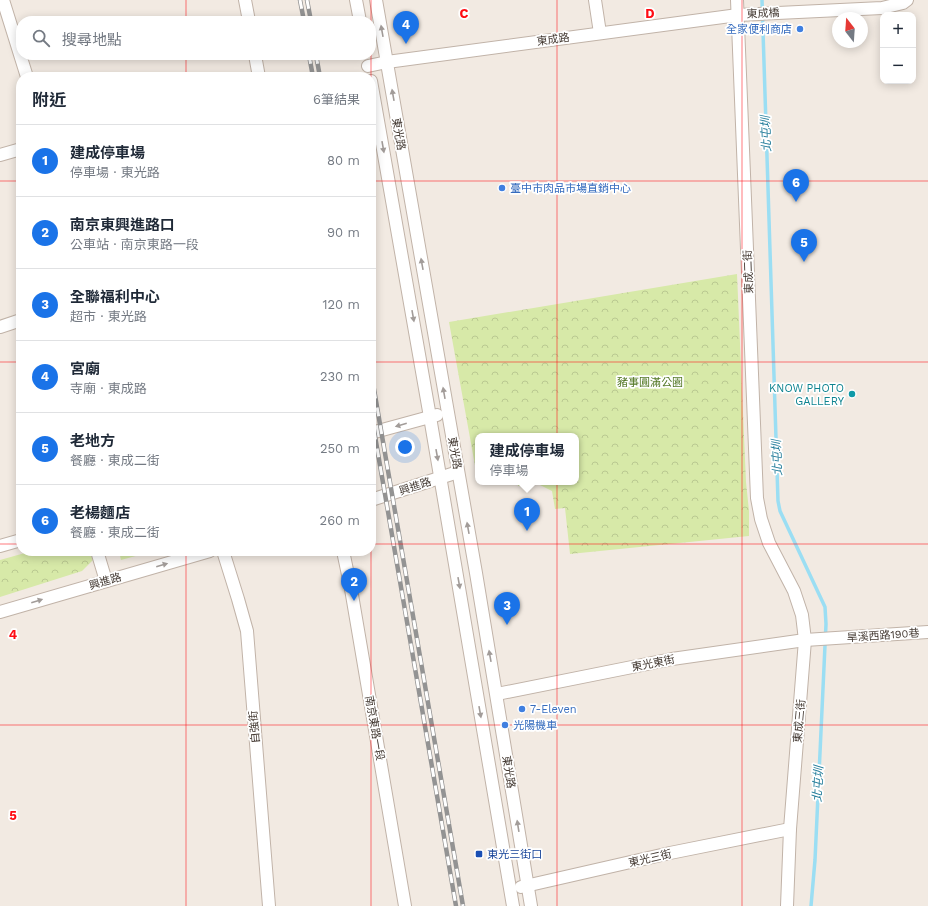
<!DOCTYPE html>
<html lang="zh-TW">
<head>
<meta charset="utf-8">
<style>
	:root { --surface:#fff; --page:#f2f2f3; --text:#1f2937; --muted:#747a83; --line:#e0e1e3; --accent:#1a73e8 }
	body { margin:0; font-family:"Work Sans","Noto Sans TC",sans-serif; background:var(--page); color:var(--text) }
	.controls { position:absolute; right:12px; top:12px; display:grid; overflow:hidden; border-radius:8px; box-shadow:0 2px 10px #0003 }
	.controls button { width:36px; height:36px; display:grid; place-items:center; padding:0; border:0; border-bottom:1px solid var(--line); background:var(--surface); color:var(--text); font:20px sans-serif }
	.compass { position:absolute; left:832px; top:12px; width:36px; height:36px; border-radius:50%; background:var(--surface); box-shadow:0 2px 10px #0003; rotate:343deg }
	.you { position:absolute; left:405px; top:447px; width:14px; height:14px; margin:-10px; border:3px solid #fff; border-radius:50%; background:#1a73e8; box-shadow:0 0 0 6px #1a73e833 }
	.badge { display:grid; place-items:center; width:26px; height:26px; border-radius:50%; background:var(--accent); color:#fff; font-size:13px; font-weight:700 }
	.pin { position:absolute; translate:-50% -33px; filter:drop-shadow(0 1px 2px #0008) }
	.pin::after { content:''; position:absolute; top:21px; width:14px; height:12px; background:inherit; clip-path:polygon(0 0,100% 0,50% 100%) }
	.popup { position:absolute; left:475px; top:433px; width:104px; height:52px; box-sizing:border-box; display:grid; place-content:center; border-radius:8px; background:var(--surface); filter:drop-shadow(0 1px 3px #0005); font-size:13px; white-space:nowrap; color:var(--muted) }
	.popup b { font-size:15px; color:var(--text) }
	.popup::after { content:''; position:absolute; left:50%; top:100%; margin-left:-8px; border:8px solid transparent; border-top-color:var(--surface) }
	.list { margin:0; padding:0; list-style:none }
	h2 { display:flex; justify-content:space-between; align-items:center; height:52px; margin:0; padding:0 16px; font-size:17px }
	h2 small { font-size:13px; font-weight:400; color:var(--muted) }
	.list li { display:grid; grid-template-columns:26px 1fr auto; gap:12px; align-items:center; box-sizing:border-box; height:72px; padding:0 16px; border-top:1px solid var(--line) }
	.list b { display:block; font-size:15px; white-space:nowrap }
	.list p { margin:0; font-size:13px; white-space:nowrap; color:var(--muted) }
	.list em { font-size:13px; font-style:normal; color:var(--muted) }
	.icon { flex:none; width:22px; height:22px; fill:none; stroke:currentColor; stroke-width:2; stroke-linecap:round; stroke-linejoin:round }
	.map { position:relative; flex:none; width:928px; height:906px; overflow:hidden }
	.search { position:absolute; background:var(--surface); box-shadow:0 2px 10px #0003; left:16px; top:16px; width:360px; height:44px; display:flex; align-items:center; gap:10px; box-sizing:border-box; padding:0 14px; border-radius:16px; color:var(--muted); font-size:15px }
	.panel { position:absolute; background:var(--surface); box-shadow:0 2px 10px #0003; left:16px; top:72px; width:360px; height:484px; border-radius:16px }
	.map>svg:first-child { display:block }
	.park { fill:url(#park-crowns) }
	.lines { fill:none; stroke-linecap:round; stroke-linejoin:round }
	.stream { stroke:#9bdef3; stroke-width:3.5 }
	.minor-casing { stroke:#c1b3a8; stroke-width:14 }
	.minor { stroke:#fff; stroke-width:12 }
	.rail-casing { stroke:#939393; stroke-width:4.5 }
	.rail { stroke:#fff; stroke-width:3; stroke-dasharray:9; stroke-linecap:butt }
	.oneway { fill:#a29c99 }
	.grid { fill:none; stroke:#ff0c13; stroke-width:1; stroke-opacity:0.55 }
	.shop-dot { fill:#3f7fe0; stroke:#fff; stroke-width:1.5 }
	.culture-dot { fill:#0f9aa8; stroke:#fff; stroke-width:1.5 }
	.transit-dot { fill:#1a4fb4; stroke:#fff; stroke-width:1.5 }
	.labels { text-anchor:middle; stroke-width:3.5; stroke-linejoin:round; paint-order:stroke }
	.street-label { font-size:11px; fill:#443a33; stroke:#fff }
	.shop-label { font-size:11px; fill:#366cbe; stroke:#fff; text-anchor:start }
	.park-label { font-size:11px; fill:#527724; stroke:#fff }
	.culture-label { font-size:11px; fill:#0d838f; stroke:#fff; text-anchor:end }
	.transit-label { font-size:11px; fill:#164399; stroke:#fff; text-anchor:start }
	.water-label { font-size:12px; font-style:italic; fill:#257e9b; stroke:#fff }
	.grid-label { font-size:13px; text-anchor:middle; font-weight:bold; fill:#ff0c13; stroke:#fff; stroke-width:3.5; stroke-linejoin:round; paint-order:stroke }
</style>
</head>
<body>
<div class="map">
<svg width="928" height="906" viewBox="0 0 928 906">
	<defs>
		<pattern id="park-crowns" width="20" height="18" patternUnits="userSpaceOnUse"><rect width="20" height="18" fill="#d7e9a8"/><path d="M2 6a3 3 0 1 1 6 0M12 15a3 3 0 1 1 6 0" fill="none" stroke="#bac991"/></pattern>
	</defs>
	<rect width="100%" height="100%" fill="#f2eae2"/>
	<g class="park">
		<polygon points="737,274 746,482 749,511 749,536 570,554 565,508 555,509 552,491 538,484 518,486 518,482 576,482 576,436 478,436 478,482 449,322"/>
		<polygon points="32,551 89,551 93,560 82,571 0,597 0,560"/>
		<polygon points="119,551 154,551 121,560"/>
	</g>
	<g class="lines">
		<polyline class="stream" points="762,0 778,501 780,511 825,607 826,624 815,860 811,906"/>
		<defs>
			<g id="minor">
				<polyline points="3,0 27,77"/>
				<polyline points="245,0 249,21"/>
				<polyline points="356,0 360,21"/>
				<polyline points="376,0 476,573 531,906"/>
				<polyline points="595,0 600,33"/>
				<polyline points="737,0 757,498 761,519 769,543 794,591 802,615 805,640 790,829 787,906"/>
				<polyline points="255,55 259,77"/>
				<polyline points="368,66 387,62 738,15 882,8 903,3 907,0"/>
				<polyline points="371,81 430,417 513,906"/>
				<polyline points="0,155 21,149"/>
				<polyline points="0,327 21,320"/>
				<polyline points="371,433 437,415"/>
				<polyline points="371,500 458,472"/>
				<polyline points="0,546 21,540"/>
				<polyline points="97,551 106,581"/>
				<polyline points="223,551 238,599 247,631 269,906"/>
				<polyline points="343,551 351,589 405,906"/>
				<polyline points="0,612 210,551"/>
				<polyline points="497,694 672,659 805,640 928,632"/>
				<polyline points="521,887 670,853 790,829"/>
			</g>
		</defs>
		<use href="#minor" class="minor-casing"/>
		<use href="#minor" class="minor"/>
		<defs>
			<g id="rail">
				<polyline points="300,0 304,21"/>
				<polyline points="307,0 311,21"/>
				<polyline points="309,55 313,77"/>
				<polyline points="316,55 320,77"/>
				<polyline points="371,372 463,906"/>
				<polyline points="371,413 456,906"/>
			</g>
		</defs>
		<use href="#rail" class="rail-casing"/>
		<use href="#rail" class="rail"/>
	</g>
	<defs><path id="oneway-solid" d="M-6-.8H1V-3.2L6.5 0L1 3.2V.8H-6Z"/></defs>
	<g class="oneway">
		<use href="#oneway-solid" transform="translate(382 31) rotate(-100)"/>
		<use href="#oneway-solid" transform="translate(393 95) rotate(-100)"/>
		<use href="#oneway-solid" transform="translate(383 147) rotate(80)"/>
		<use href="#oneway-solid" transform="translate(422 264) rotate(-100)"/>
		<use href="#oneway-solid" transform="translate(413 316) rotate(80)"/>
		<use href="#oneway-solid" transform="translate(444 393) rotate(-100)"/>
		<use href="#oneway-solid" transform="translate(401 425) rotate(164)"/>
		<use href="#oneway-solid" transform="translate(437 455) rotate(80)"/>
		<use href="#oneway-solid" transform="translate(468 528) rotate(-100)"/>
		<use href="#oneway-solid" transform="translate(162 565) rotate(-16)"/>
		<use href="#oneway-solid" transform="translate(459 583) rotate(80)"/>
		<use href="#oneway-solid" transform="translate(37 601) rotate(-17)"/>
		<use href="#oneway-solid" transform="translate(490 656) rotate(-100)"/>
		<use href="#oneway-solid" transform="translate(480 712) rotate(80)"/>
		<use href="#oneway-solid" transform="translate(518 826) rotate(-99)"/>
	</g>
	<path class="grid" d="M 186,0 L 186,21M 371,0 L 371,906M 557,0 L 557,906M 742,0 L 742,906M 186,55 L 186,77M 0,181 L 21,181M 371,181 L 928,181M 0,362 L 21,362M 371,362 L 928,362M 0,544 L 21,544M 371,544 L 928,544M 186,551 L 186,906M 0,725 L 928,725"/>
	<g class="shop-dot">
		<circle cx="800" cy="29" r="4"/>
		<circle cx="502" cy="188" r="4"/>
		<circle cx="522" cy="709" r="4"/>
		<circle cx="505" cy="725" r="4"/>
	</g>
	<circle class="culture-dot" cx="852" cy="394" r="4"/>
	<rect class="transit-dot" x="475" y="850" width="8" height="8" rx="2"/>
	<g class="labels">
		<g class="street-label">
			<text transform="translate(763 13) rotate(-3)" y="4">東成橋</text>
			<text transform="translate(553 39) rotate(-8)" y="4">東成路</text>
			<text transform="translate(399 134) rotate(80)" y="4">東光路</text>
			<text transform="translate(748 272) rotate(-92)" y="4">東成二街</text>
			<text transform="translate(455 453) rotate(80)" y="4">東光路</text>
			<text transform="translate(415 486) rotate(-18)" y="4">興進路</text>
			<text transform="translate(105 581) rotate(-16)" y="4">興進路</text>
			<text transform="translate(883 635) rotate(-4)" y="4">旱溪西路190巷</text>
			<text transform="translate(653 663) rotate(-11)" y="4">東光東街</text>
			<text transform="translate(799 721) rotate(-85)" y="4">東成三街</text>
			<text transform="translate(254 727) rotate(-95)" y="4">自強街</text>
			<text transform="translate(375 728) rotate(80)" y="4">南京東路一段</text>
			<text transform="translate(509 772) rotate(81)" y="4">東光路</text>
			<text transform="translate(650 858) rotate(-13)" y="4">東光三街</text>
		</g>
		<g class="shop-label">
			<text x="792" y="33" text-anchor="end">全家便利商店</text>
			<text x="510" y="192">臺中市肉品市場直銷中心</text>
			<text x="530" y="713">7-Eleven</text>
			<text x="513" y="729">光陽機車</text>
		</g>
		<g class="park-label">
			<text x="650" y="386">豬事圓滿公園</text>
		</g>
		<g class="culture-label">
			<text x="844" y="392">KNOW PHOTO<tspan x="844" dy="13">GALLERY</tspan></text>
		</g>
		<g class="transit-label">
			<text x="487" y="858">東光三街口</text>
		</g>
		<g class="water-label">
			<text transform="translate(766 134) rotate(-92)" y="4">北屯圳</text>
			<text transform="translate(777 458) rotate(-92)" y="4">北屯圳</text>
			<text transform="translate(818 784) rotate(-87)" y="4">北屯圳</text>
		</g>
	</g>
	<g class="grid-label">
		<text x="464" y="18">C</text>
		<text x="650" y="18">D</text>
		<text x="13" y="639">4</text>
		<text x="13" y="820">5</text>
	</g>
</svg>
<div class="controls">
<button>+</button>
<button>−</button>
</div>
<svg class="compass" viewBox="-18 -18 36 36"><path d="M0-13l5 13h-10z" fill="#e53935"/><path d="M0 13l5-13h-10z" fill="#747a83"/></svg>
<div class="you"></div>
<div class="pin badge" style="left:527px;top:531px">1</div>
<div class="popup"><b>建成停車場</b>停車場</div>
<div class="pin badge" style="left:354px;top:601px">2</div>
<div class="pin badge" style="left:507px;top:625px">3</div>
<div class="pin badge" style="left:406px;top:44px">4</div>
<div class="pin badge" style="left:804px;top:262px">5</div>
<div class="pin badge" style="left:796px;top:202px">6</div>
<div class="search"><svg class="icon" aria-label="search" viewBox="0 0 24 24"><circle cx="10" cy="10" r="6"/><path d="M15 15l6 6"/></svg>搜尋地點</div>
<section class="panel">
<h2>附近<small>6筆結果</small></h2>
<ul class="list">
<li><span class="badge">1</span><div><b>建成停車場</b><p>停車場 · 東光路</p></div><em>80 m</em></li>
<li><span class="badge">2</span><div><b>南京東興進路口</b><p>公車站 · 南京東路一段</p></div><em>90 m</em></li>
<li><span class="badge">3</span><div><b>全聯福利中心</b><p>超市 · 東光路</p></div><em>120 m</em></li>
<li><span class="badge">4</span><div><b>宮廟</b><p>寺廟 · 東成路</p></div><em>230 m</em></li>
<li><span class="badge">5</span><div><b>老地方</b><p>餐廳 · 東成二街</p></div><em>250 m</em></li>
<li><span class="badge">6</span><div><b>老楊麵店</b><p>餐廳 · 東成二街</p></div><em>260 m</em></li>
</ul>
</section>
</div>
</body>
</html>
